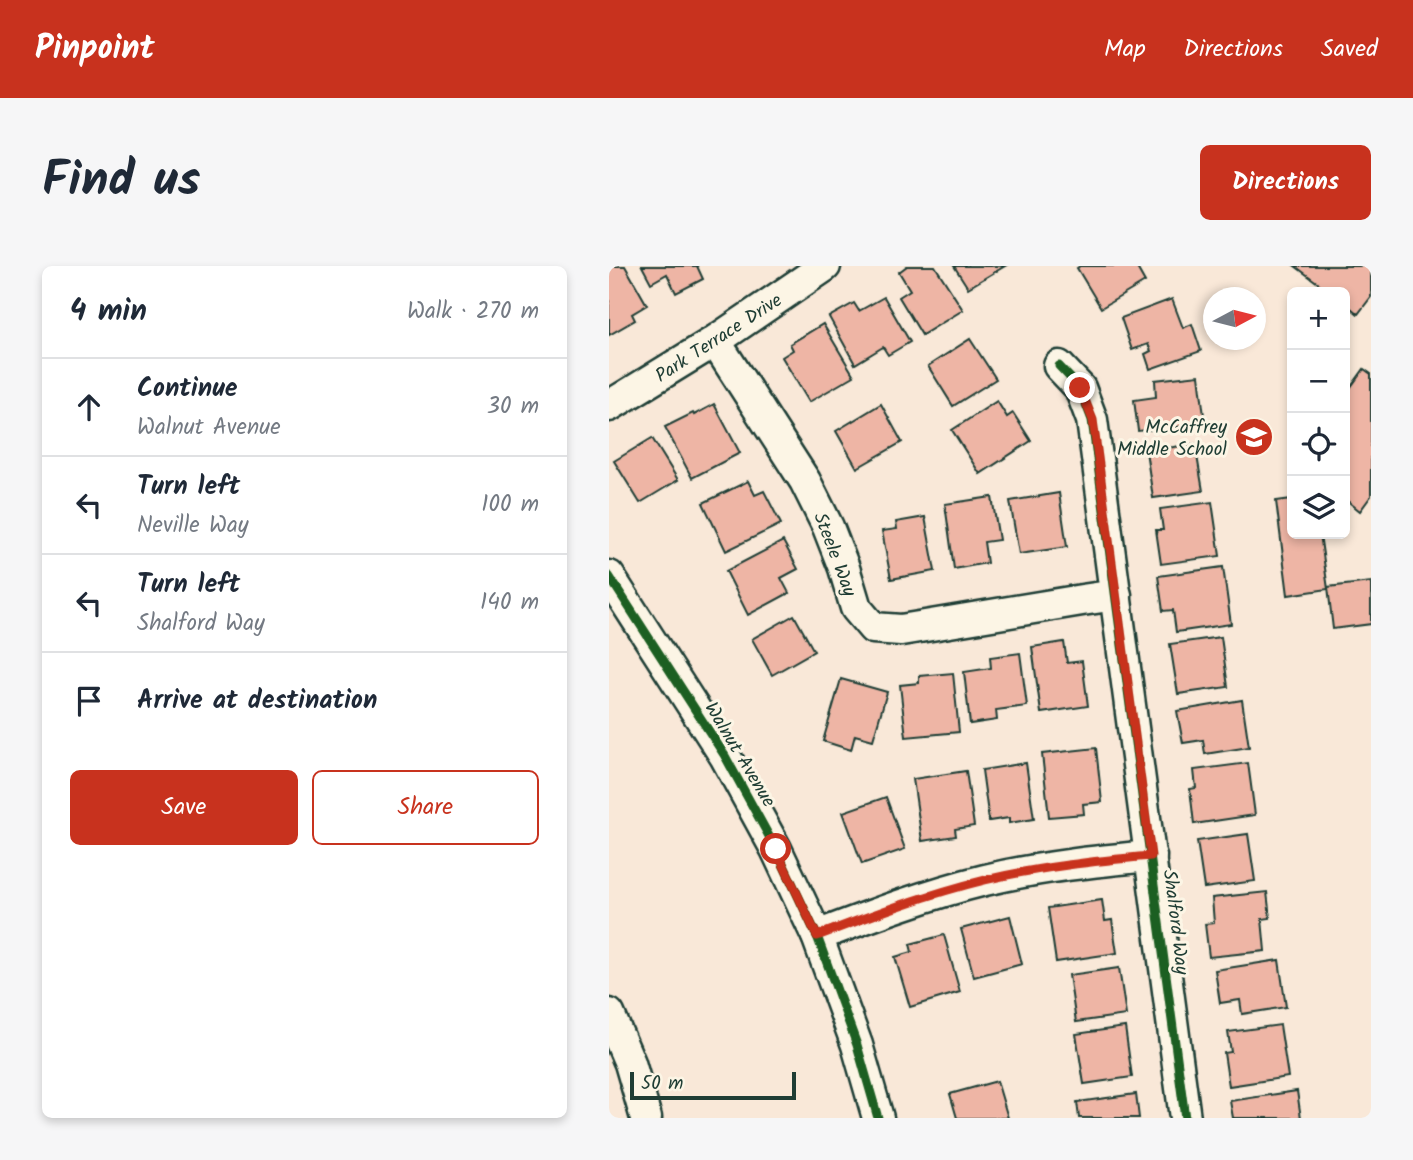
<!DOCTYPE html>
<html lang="en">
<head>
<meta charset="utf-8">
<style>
	:root { --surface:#fff; --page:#f6f6f7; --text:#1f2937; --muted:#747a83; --line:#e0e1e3; --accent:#c8321e }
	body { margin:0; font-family:Kalam,sans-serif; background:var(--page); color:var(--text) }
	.controls { position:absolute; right:21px; top:21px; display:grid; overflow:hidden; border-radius:10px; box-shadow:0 4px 10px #0003 }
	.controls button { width:63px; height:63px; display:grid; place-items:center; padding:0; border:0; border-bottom:2px solid var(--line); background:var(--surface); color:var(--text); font:35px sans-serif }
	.compass { position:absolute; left:594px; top:21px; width:63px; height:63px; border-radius:50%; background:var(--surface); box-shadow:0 4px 10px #0003; rotate:83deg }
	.scale { position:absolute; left:21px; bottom:18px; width:166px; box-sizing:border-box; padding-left:7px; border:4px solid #1f3d34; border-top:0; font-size:19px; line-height:24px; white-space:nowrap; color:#1f3d34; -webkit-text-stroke:5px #fcf5e5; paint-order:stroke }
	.stop { position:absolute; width:21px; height:21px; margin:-16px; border:5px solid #c8321e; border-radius:50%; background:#fff }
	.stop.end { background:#c8321e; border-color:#fff; box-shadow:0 2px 7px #0008 }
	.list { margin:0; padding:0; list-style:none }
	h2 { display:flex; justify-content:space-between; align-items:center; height:91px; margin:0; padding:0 28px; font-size:30px }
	h2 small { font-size:23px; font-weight:400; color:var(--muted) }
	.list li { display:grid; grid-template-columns:46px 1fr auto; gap:21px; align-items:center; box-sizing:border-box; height:98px; padding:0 28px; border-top:2px solid var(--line) }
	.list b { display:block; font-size:26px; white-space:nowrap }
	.list p { margin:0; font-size:23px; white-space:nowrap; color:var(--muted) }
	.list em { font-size:23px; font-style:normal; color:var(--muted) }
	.actions { display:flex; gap:14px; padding:21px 28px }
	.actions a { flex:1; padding:16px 0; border:2px solid var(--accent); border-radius:10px; text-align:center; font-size:24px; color:var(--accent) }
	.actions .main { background:var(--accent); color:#fff }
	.icon { flex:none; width:38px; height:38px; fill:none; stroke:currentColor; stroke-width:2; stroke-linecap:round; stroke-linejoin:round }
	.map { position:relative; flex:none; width:762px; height:852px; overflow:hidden; border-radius:10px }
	header { display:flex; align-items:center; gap:42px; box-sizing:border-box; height:98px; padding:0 35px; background:var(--accent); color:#fff }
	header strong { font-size:33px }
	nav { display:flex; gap:38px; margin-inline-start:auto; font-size:24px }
	.intro { display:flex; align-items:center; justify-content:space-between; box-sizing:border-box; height:168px; padding:0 42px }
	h1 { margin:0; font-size:49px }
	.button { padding:18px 32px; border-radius:10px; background:var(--accent); color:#fff; font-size:24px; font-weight:700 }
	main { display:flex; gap:42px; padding:0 42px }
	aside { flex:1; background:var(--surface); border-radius:10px; box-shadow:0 4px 10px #0003 }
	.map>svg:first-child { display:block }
	.building { fill:#eeb5a5; stroke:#1f3d34; stroke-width:2 }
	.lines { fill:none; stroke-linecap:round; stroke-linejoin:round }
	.minor-casing { stroke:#1f3d34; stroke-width:35 }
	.minor { stroke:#fcf5e5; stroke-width:30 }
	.cycleway-casing { stroke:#fcf5e5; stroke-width:13 }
	.cycleway { stroke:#1b5e20; stroke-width:9 }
	.route { stroke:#c8321e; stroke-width:9 }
	.labels { text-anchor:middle; stroke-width:6; stroke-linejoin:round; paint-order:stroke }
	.street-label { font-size:19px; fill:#1f3d34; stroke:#fcf5e5 }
	.poi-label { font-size:19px; fill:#1f3d34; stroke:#fcf5e5; text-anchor:end }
</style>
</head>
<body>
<header>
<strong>Pinpoint</strong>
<nav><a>Map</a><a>Directions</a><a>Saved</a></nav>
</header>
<div class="intro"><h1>Find us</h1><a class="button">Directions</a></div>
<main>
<aside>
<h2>4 min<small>Walk · 270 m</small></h2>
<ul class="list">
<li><svg class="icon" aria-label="ahead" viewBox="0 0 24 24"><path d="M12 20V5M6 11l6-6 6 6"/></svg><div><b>Continue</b><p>Walnut Avenue</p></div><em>30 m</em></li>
<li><svg class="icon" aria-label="left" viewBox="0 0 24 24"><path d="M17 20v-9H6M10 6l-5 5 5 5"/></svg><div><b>Turn left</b><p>Neville Way</p></div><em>100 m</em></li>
<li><svg class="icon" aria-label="left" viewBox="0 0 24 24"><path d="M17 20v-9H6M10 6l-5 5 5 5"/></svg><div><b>Turn left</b><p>Shalford Way</p></div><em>140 m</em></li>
<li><svg class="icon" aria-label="arrive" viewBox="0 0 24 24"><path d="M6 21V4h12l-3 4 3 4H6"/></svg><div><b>Arrive at destination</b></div></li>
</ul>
<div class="actions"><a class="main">Save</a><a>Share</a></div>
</aside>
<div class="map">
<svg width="762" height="852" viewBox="0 0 762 852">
	<rect width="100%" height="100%" fill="#f9e8d8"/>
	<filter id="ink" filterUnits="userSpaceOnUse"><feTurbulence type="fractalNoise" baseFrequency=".0143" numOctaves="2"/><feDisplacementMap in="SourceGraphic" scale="14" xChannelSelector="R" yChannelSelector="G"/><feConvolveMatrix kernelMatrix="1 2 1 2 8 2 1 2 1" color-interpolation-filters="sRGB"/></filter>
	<g filter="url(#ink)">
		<g class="building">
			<polygon points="0,0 16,0 38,39 23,48 26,54 0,69"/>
			<polygon points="33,0 88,0 94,13 67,27 58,8 42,17"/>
			<polygon points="298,0 326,0 354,44 313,69 290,31 301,24 290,6"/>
			<polygon points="345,0 396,0 359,22"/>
			<polygon points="471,0 527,0 536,16 492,42 468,2"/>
			<polygon points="686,0 762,0 762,31 749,48 736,37 736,26 721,26"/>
			<polygon points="275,31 301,76 279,89 274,81 246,98 220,51 245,37 250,45"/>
			<polygon points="563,33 574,62 583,58 592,85 541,103 536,88 542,85 539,78 523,84 512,52"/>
			<polygon points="214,58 245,110 200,136 173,91 184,84 181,78"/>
			<polygon points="361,73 387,113 344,140 319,100"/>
			<polygon points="755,103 762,108 762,230 751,245 736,233 736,129"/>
			<polygon points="590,109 596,158 529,165 525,134 547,131 546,114"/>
			<polygon points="388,135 398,151 404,147 422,175 371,208 343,164"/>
			<polygon points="105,138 131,187 83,212 56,161 84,147 85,149"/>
			<polygon points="272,138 293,176 248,202 227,165"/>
			<polygon points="43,172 69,214 31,237 5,195"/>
			<polygon points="586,178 594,225 544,232 537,185"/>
			<polygon points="139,215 146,229 155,225 172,258 117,285 94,237"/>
			<polygon points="450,227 458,281 410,288 401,235"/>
			<polygon points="383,231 390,274 375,276 378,297 345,303 336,238"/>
			<polygon points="683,233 683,268 711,268 719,323 679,329 667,235"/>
			<polygon points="603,236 611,290 552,298 547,264 554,264 551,243"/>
			<polygon points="316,251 326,305 282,313 273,265 288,263 287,256"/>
			<polygon points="174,275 189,303 172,312 180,327 139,349 117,305"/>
			<polygon points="614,301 622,358 567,366 564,344 554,345 549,310"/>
			<polygon points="762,316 762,358 724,363 719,321"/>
			<polygon points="185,349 205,385 163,409 143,373"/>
			<polygon points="612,371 619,421 569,428 561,378"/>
			<polygon points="455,376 458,397 473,395 479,440 432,447 423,381"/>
			<polygon points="411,387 418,440 387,444 388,454 361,458 355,406 382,402 381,391"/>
			<polygon points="344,407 350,466 297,471 291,419 310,417 310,410"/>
			<polygon points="232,413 278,426 264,474 246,469 242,484 214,475"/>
			<polygon points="633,434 640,481 596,488 594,474 574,477 568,445"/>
			<polygon points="487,482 493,536 474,538 475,548 440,551 433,488"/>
			<polygon points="417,497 425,553 400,557 400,552 380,555 373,504"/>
			<polygon points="639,497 646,549 585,558 581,523 587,522 585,504"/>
			<polygon points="357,505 365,560 346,563 347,570 313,575 304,513"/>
			<polygon points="277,531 296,583 253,598 234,546"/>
			<polygon points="639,568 646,615 595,622 588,575"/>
			<polygon points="658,626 661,652 653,653 656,685 600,691 596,658 605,657 603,632"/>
			<polygon points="493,634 496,655 503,654 508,687 447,696 439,642"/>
			<polygon points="401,650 413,698 365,711 352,663"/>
			<polygon points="335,669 351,726 301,741 286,691 303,686 301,678"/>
			<polygon points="670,694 677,741 633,748 631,734 611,737 606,704"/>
			<polygon points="510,702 517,749 467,756 460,709"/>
			<polygon points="671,759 679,811 620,820 615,787 622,786 619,766"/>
			<polygon points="516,761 523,811 475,818 467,768"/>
			<polygon points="388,815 399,852 348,852 341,828"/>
			<polygon points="688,825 692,852 624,852 621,835"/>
			<polygon points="527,828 530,852 470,852 468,836"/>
		</g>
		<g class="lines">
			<defs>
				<g id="minor">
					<polyline points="106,75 196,215 219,261 235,302 247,342 264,362 292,364 473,334 507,329"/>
					<polyline points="450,100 471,122 483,154 576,852"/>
					<polyline points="0,140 106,75 216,0"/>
					<polyline points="0,310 116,490 167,583 208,670 248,779 269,852"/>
					<path d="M 208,670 C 263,649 319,628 376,614 C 431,601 486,595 542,590"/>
					<polyline points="0,748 21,797 37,852"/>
				</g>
			</defs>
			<use href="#minor" class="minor-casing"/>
			<use href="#minor" class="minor"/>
			<defs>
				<g id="cycleway">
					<polyline points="450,100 471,122 483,154 576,852"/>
					<polyline points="0,310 116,490 167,583 208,670 248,779 269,852"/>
				</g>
			</defs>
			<use href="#cycleway" class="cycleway-casing"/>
			<use href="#cycleway" class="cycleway"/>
		</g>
	</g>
	<g class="lines" filter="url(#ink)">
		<path class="route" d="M 167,583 L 208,670 C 263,649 319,628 376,614 C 431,601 486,595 542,590 L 484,154 L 471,122"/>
	</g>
	<defs>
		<symbol id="school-disc" viewBox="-11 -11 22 22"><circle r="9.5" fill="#c8321e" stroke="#fcf5e5"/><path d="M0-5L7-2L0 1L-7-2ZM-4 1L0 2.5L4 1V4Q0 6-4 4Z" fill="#fff"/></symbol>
	</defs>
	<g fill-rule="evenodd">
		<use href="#school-disc" x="623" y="149" width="44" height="44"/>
	</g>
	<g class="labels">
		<g class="street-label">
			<text transform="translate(109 71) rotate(-33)" y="7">Park Terrace Drive</text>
			<text transform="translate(227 288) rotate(69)" y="7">Steele Way</text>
			<text transform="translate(132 488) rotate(59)" y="7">Walnut Avenue</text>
			<text transform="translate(568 656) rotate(83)" y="7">Shalford Way</text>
		</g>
		<g class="poi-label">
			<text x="618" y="167">McCaffrey<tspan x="618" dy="22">Middle School</tspan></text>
		</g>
	</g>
</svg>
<div class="controls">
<button>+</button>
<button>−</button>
<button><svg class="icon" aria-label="locate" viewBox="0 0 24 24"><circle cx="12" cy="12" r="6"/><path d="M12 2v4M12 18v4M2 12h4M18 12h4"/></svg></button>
<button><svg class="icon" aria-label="layers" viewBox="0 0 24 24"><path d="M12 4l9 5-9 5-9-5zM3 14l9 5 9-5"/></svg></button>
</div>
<svg class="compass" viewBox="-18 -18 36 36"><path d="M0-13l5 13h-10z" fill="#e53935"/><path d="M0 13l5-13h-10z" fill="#747a83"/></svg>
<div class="scale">50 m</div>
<div class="stop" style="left:167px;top:583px"></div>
<div class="stop end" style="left:471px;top:122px"></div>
</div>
</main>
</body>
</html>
